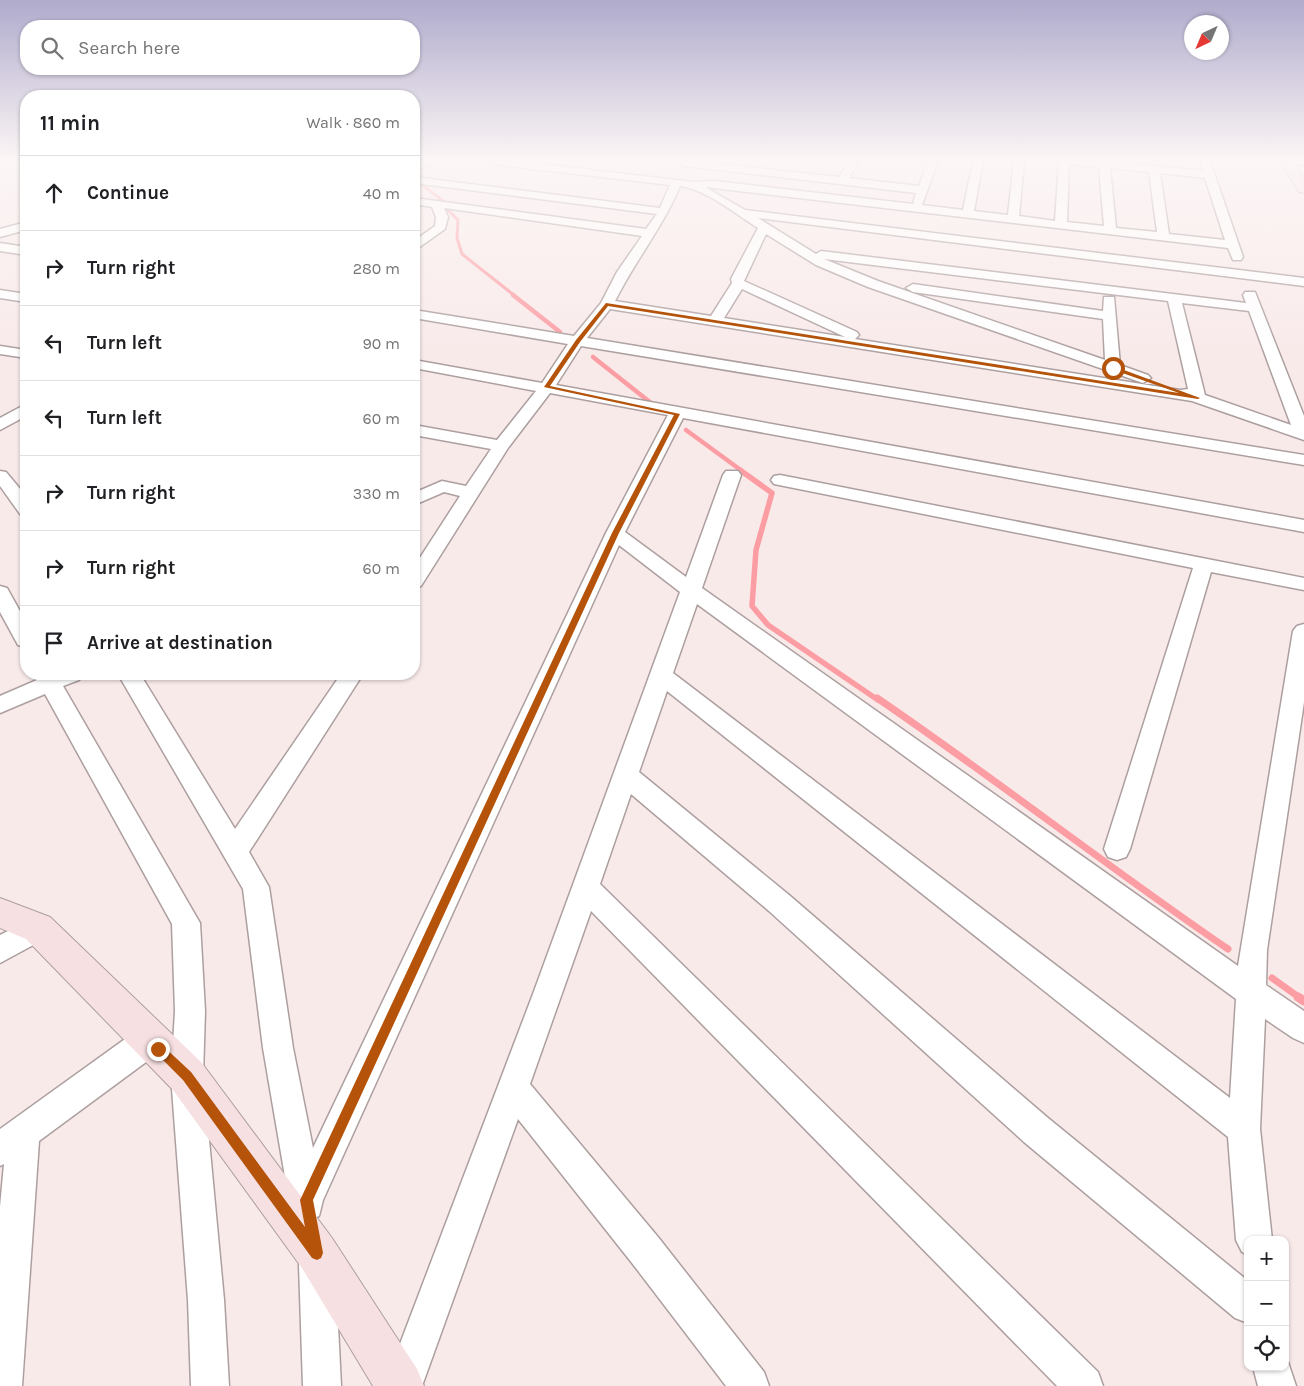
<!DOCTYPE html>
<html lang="en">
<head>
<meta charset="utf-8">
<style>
	:root { --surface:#fff; --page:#f6f6f6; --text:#202124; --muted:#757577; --line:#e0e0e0 }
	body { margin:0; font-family:Karla,sans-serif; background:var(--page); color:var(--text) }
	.controls { position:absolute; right:15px; bottom:15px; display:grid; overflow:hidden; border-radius:10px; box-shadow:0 1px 4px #0004 }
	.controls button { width:45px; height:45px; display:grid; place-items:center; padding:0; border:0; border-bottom:1px solid var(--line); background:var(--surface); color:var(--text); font:25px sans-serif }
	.compass { position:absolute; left:1184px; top:15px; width:45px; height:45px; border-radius:50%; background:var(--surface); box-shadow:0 1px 4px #0004; rotate:224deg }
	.stop { position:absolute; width:15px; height:15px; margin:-11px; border:4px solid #b45309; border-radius:50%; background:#fff }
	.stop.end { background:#b45309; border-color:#fff; box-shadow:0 1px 5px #0008 }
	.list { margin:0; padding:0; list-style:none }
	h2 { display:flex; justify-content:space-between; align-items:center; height:65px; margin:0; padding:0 20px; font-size:21px }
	h2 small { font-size:16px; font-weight:400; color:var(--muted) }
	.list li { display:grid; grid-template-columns:32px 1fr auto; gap:15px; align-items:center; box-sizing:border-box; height:75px; padding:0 20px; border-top:1px solid var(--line) }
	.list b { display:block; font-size:19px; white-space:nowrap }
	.list em { font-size:16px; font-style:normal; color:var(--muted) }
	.icon { flex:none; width:28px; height:28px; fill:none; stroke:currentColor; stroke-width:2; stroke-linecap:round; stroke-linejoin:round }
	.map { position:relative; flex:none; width:1304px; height:1386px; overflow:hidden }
	.search { position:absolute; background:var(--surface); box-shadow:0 1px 4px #0004; left:20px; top:20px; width:400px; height:55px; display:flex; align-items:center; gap:12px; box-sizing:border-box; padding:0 18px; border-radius:20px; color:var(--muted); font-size:19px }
	.panel { position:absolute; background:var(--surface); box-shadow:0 1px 4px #0004; left:20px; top:90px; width:400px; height:590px; border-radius:20px }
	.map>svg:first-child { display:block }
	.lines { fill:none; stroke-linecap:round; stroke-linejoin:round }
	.stream-far4 { stroke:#fc9da3; stroke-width:3 }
	.stream-far3 { stroke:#fc9da3; stroke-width:4.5 }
	.stream-far2 { stroke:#fc9da3; stroke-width:5.5 }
	.stream-far1 { stroke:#fc9da3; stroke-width:7 }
	.stream { stroke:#fc9da3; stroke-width:9 }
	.street-casing { stroke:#ad9f9f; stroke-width:3 }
	.secondary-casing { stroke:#ad9f9f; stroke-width:2 }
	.street { fill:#fff; fill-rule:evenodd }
	.secondary { fill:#f7e0e1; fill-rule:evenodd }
	.route { fill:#b45309 }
</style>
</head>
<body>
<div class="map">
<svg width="1304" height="1386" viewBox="0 0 1304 1386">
	<rect width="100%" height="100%" fill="#f9eaea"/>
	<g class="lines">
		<g class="stream-far4">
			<polyline points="418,174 421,177"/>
			<polyline points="421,184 446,203"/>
			<polyline points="446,208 458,220 457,238 462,254 515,296"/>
		</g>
		<g class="stream-far3">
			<polyline points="513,295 560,332"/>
			<polyline points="593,357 651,403"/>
			<polyline points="686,430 742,471"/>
		</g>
		<polyline class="stream-far2" points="740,470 772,493 756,550 752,606 768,625 878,700"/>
		<g class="stream-far1">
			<path d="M 877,698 C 996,779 1109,868 1228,949"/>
			<polyline points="1272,978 1300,998"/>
		</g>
		<polyline class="stream" points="1298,997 1304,1001"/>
		<defs>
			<g id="street">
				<polygon points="421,161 433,161 414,173 414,166"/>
				<path d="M 486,161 L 515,161 L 693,182 L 715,181 L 913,204 L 916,193 L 684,166 L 679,163 L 681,161 L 692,161 L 839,177 L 849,161 L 859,161 L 849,178 L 919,186 L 928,161 L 938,161 L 922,205 L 963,210 L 973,161 L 983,161 L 974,211 L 1008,215 L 1014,161 L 1024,161 L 1019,216 L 1055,221 L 1059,161 L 1104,161 L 1203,171 L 1200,161 L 1210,161 L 1243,257 L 1241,260 L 1233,260 L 1228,248 L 705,187 L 745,210 L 1304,278 L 1304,286 L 758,218 L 816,254 L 821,251 L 1246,303 L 1243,295 L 1245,292 L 1255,292 L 1304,416 L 1304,440 L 1192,401 L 610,309 L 587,338 L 1304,455 L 1304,465 L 581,346 L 556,385 L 1304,520 L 1304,532 L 683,418 L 625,532 L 686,577 L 723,475 L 726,471 L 738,471 L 741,475 L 702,588 L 1238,966 L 1293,631 L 1297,626 L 1304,624 L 1304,702 L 1267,950 L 1266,985 L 1304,1011 L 1304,1043 L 1293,1038 L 1265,1019 L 1260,1129 L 1272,1240 L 1248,1240 L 1248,1255 L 1242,1252 L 1236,1240 L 1228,1137 L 667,691 L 639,772 L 789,895 L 1048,1118 L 1248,1281 L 1248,1323 L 1235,1318 L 1024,1142 L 769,911 L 631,794 L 600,884 L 1098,1372 L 1103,1386 L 1057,1386 L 591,911 L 530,1084 L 658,1237 L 764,1372 L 769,1386 L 726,1386 L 632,1263 L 518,1119 L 422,1386 L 384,1386 L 533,994 L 680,592 L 619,545 L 323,1200 L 319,1216 L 307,1221 L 295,1216 L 289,1200 L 263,1048 L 243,889 L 118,674 L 140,674 L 235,829 L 341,674 L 363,674 L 249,852 L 269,887 L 293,1048 L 313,1148 L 606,533 L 668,415 L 550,393 L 508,448 L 421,586 L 414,588 L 414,567 L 460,496 L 444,492 L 414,505 L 414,493 L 442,481 L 466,486 L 491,449 L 414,435 L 414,425 L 497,440 L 536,391 L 414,368 L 414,360 L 542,383 L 568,344 L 414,318 L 414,310 L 574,336 L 601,303 L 617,272 L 642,236 L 444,208 L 448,217 L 445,229 L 414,251 L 414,241 L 435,226 L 436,217 L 432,207 L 414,204 L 414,198 L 646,229 L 657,214 L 414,183 L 414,177 L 660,208 L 670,185 L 491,164 ZM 1069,164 L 1099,167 L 1104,226 L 1067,222 ZM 1110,168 L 1149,172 L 1157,232 L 1116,228 ZM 1160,173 L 1205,178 L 1225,240 L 1169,234 ZM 680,186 C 706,189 737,215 758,228 L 731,279 L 732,283 L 711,316 L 615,301 C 635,261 663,227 680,186 ZM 766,234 L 816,265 L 868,287 L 1143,383 L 1151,378 L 1148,375 L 1120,365 L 1114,297 L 1104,297 L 1103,311 L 913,284 L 906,288 L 913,292 L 1103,319 L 1105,360 L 878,281 L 824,259 L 1168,301 L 1188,389 L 1180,390 L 855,339 L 859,335 L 857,332 L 744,281 ZM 742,289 L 845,337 L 724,318 ZM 1182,303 L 1249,311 L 1291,425 L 1205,395 ZM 697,604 L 1236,999 L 1230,1098 L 673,673 Z"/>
				<polygon points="1281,161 1304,161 1304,165 1286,164"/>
				<polygon points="26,222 26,230 0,237 0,229"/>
				<polygon points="0,243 26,247 26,255 0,251"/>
				<polygon points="0,290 26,294 26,302 0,298"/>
				<polygon points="0,346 26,350 26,358 0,354"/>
				<polygon points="26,404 26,416 0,430 0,418"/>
				<polygon points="0,471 6,472 26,496 26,515 20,514 0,486"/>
				<polygon points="780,475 1304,578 1304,590 1211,572 1130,849 1126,857 1117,860 1108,857 1104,849 1193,568 774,484 771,480 774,476"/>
				<polygon points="0,586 7,588 26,622 26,647 18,645 0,612"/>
				<polygon points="34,674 82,674 79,680 63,686 200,923 205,1011 203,1076 224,1300 229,1386 191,1386 188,1300 171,1076 175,1011 172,924 45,694 0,713 0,696 37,680"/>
				<polygon points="38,916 48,919 52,928 48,937 0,963 0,935"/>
				<polygon points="150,1025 161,1029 165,1040 161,1051 39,1141 22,1386 0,1386 0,1207 4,1164 0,1166 0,1129 139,1029"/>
				<polygon points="317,1247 330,1252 335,1265 341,1386 303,1386 299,1265 304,1252"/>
				<polygon points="1285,1353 1296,1386 1258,1386 1253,1367 1285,1367"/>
			</g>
			<g id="secondary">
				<polygon points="1280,161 1292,161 1304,179 1304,193 1299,192"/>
				<polygon points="0,898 50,917 201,1062 332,1238 417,1369 424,1386 373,1386 302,1268 173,1090 26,939 0,928"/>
			</g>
		</defs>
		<use href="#street" class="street-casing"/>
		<use href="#secondary" class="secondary-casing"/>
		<use href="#street" class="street"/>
		<use href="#secondary" class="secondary"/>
	</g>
	<linearGradient id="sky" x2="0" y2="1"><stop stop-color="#b0abcc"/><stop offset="0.45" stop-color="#fcf6f6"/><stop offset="1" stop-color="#fcf6f6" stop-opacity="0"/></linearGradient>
	<rect width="1304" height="355" fill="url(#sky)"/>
	<polygon class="route" points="606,303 1179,393 1111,369 1113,366 1200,398 1198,399 608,306 580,342 550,386 680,414 619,533 313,1200 323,1253 321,1258 317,1260 312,1258 183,1080 152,1049 154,1045 162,1045 191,1072 305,1227 300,1200 302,1196 612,533 674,415 544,387 576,340"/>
</svg>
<div class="controls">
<button>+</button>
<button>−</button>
<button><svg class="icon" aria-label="locate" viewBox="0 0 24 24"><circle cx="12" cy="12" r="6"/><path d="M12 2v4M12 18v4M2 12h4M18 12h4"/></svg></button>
</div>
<svg class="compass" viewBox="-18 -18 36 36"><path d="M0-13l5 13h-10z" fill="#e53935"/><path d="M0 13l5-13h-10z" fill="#757577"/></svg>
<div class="stop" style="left:1113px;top:368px"></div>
<div class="stop end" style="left:158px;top:1049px"></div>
<div class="search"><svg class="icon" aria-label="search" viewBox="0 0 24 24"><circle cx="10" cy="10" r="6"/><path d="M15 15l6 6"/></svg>Search here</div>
<section class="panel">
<h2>11 min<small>Walk · 860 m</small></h2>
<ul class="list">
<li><svg class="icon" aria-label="ahead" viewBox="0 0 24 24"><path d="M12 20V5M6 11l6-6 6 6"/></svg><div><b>Continue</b></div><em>40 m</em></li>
<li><svg class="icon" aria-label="right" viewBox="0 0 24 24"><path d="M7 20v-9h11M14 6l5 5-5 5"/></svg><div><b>Turn right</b></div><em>280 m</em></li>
<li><svg class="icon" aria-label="left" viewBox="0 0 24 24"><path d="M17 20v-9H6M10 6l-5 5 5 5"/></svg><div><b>Turn left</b></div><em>90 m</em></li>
<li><svg class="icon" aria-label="left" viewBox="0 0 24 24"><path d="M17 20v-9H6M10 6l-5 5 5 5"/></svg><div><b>Turn left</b></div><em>60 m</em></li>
<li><svg class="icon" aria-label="right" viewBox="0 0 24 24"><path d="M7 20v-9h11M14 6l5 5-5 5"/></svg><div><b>Turn right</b></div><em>330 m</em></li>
<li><svg class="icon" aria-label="right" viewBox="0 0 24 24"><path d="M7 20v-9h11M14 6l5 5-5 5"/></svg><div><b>Turn right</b></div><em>60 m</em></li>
<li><svg class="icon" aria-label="arrive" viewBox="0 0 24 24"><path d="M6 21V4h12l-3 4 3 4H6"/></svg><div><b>Arrive at destination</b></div></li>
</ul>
</section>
</div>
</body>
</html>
